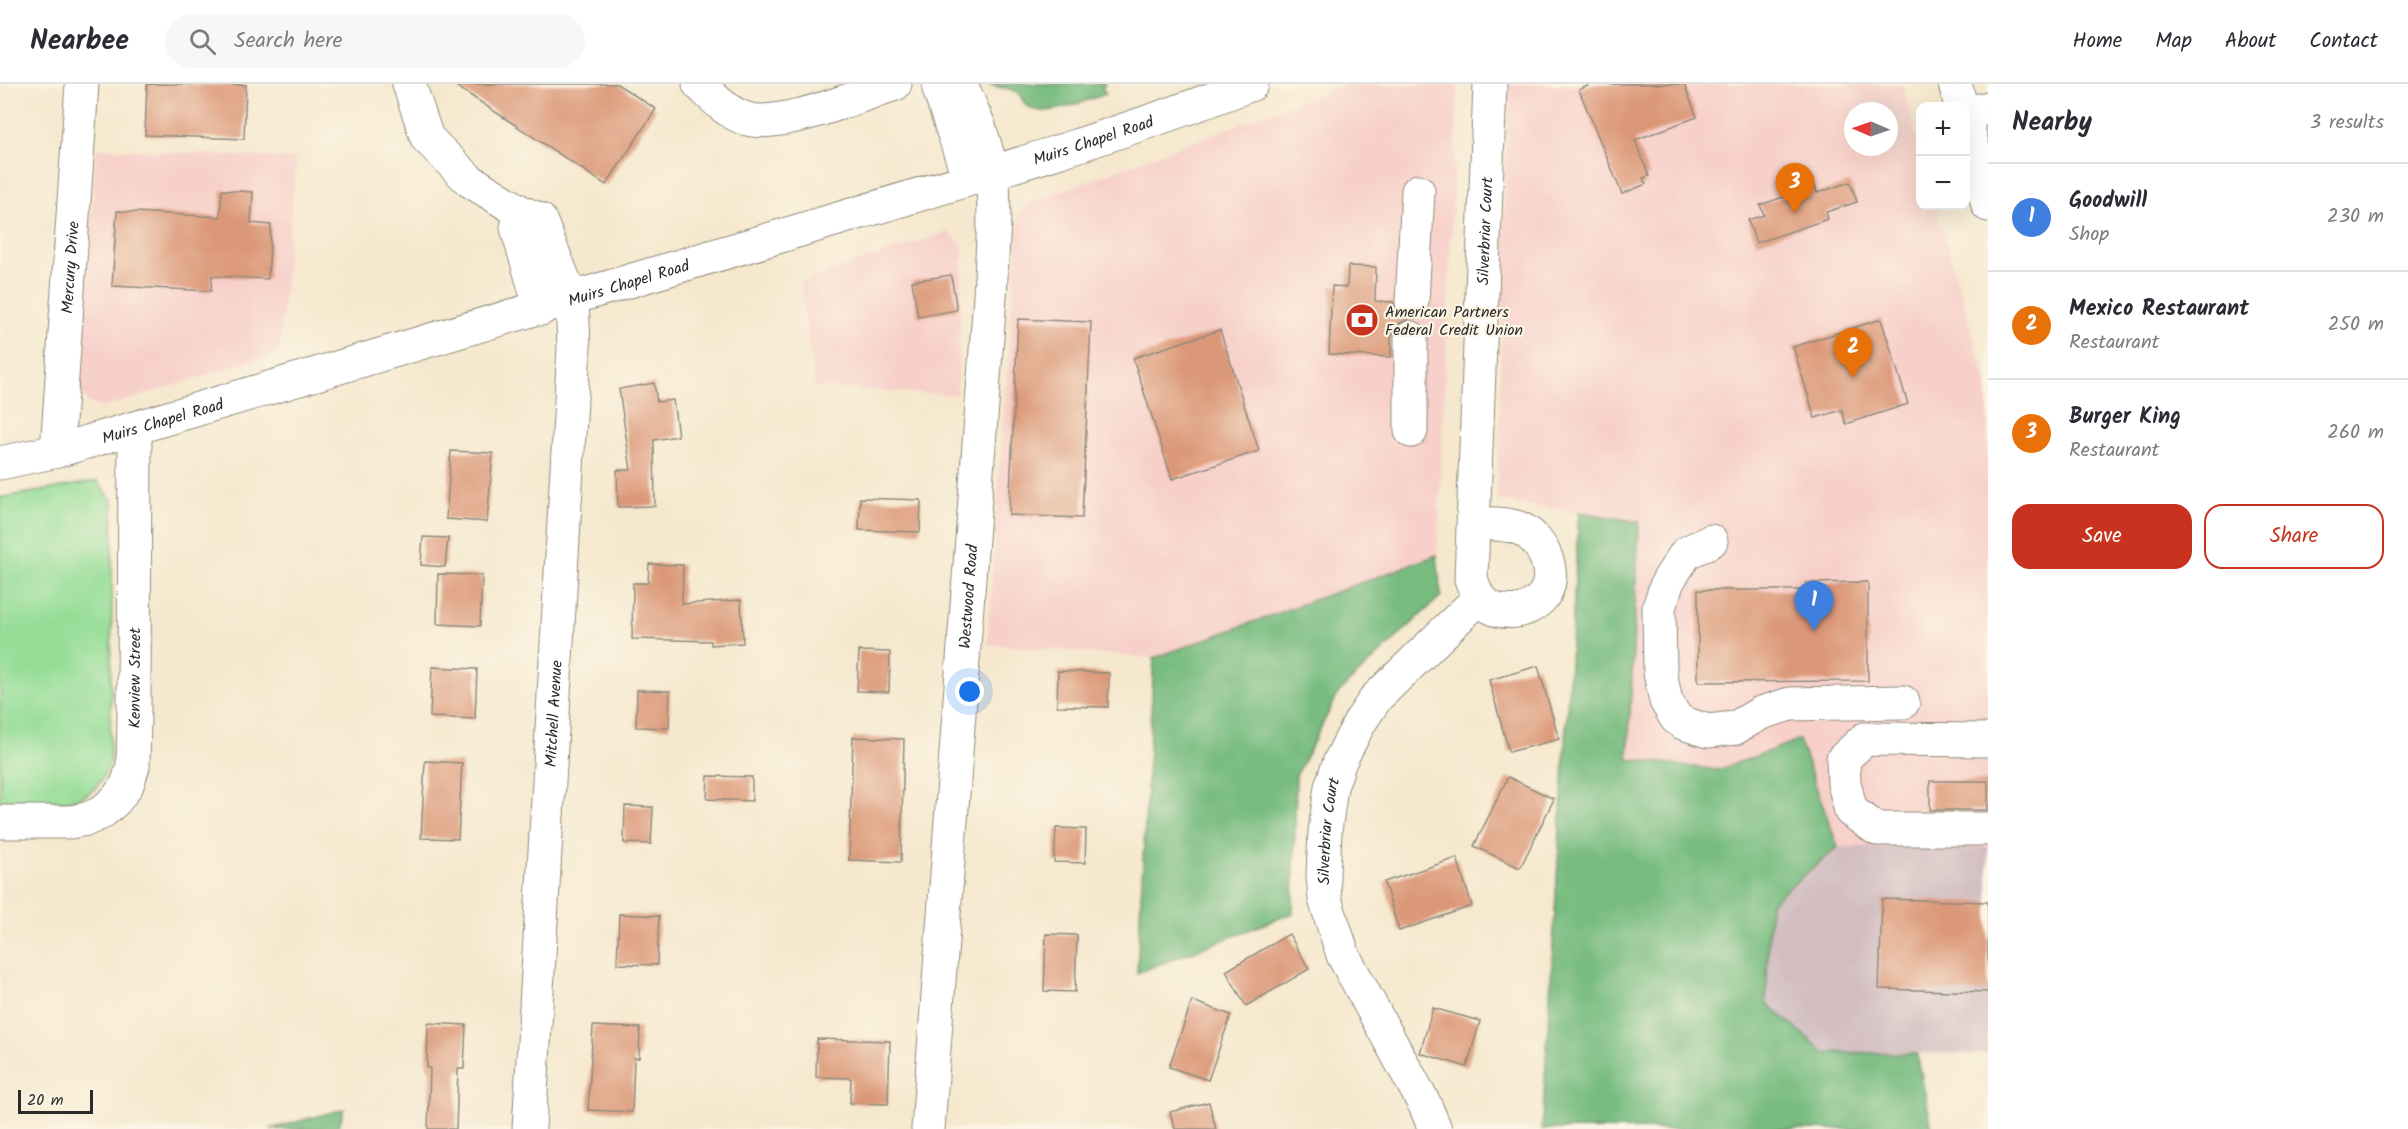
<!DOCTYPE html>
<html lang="en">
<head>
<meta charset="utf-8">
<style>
	:root { --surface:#fff; --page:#f7f7f7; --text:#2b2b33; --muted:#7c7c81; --line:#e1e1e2; --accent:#c8321e }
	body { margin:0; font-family:Kalam,sans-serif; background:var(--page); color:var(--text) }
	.controls { position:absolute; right:18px; top:18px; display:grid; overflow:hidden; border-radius:12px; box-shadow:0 6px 24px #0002 }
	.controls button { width:54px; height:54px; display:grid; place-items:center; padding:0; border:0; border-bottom:2px solid var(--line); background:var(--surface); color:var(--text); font:30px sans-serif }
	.compass { position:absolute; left:1844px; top:18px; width:54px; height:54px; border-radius:50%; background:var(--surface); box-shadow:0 6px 24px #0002; rotate:272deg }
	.scale { position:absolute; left:18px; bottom:15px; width:75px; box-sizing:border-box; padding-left:6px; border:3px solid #2b2b2b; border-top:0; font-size:16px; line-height:21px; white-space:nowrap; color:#2b2b2b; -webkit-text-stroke:4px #fcf5e5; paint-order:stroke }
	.you { position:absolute; left:970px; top:608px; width:21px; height:21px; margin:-15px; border:4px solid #fff; border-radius:50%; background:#1a73e8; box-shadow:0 0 0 9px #1a73e833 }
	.badge { display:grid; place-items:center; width:39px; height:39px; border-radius:50%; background:var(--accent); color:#fff; font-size:20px; font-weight:700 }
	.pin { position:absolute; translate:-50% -50px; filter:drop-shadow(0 2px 3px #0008) }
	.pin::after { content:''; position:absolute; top:32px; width:21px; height:18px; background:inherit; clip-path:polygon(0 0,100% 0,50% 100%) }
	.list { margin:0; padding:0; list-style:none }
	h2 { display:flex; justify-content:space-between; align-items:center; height:78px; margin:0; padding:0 24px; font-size:26px }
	h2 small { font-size:20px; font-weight:400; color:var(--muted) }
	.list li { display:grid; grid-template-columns:39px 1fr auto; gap:18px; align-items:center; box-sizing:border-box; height:108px; padding:0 24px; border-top:2px solid var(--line) }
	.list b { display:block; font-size:22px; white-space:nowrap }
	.list p { margin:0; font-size:20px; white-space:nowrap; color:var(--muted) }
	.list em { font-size:20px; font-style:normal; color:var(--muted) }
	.actions { display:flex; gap:12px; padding:18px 24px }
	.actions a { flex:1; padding:14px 0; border:2px solid var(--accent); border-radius:18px; text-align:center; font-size:21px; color:var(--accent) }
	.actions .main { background:var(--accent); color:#fff }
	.icon { flex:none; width:33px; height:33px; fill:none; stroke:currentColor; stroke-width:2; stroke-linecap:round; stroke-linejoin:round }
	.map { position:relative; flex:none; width:1988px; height:1045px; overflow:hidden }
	header { display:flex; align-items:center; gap:36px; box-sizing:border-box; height:84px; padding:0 30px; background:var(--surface); border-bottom:2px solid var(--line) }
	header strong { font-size:28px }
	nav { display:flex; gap:33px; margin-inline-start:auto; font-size:21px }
	.search { width:420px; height:54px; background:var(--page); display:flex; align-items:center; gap:15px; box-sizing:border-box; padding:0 21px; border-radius:33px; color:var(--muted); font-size:22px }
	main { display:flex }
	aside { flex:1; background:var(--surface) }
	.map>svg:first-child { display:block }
	.built { fill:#f7d0c9; fill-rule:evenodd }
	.industrial { fill:#d2bec1 }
	.green { fill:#95dd97; stroke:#608461; stroke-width:1.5 }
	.forest { fill:#78bc80; stroke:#527456; stroke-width:1.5 }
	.building { fill:#db9878 }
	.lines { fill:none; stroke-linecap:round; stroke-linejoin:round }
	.minor-casing { stroke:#908a7c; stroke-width:35 }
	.major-casing { stroke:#908a7c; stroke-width:35 }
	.minor { stroke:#fff; stroke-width:33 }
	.major { stroke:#fff; stroke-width:33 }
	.labels { text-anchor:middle; stroke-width:4.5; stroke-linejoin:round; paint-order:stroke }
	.street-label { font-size:16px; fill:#2b2b2b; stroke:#fcf5e5 }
	.poi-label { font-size:16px; fill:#2b2b2b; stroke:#fcf5e5; text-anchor:start }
</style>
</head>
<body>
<header>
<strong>Nearbee</strong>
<div class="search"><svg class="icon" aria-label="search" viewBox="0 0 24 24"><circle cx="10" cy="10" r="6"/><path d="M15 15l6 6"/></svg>Search here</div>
<nav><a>Home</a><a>Map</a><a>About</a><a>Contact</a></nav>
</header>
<main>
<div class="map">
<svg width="1988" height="1045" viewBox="0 0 1988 1045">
	<rect width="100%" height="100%" fill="#fcf5e5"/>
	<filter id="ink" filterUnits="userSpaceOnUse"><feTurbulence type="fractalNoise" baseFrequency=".0167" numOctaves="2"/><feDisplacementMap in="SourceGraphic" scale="12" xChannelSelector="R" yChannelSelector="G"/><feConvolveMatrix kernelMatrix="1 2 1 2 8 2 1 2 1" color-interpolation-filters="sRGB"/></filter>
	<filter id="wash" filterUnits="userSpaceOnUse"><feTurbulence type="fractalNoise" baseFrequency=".008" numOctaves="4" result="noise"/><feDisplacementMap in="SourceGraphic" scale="24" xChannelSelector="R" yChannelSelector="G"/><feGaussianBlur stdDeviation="1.35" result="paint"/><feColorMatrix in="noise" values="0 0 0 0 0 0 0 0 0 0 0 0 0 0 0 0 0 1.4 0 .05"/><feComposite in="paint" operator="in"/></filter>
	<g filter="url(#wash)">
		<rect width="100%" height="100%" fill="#f5e8ce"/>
		<g class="built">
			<polygon points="1346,0 1458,0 1437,471 1154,574 987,560 1019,130 1029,119"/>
			<path d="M 1507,0 L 1902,0 L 1920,66 L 1920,122 L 1936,122 L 1988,304 L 1988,763 L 1838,763 L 1799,656 L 1718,686 L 1628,675 L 1639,438 L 1497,416 ZM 1853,27 L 1889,27 L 1889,63 L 1853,63 Z"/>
			<polygon points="96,64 296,75 279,268 102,324 88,318 80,307"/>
			<polygon points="947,148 963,161 957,311 815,303 800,198"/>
		</g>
		<polygon class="industrial" points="1838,763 1988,763 1988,970 1824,968 1766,919 1770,819"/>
		<path class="green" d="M 97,397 L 113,418 L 110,678 C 105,689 100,702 89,709 C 64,725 28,718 0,717 L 0,414 Z"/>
		<g class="forest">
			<path d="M 990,0 L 1105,0 L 1102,4 L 1106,10 C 1086,16 1046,35 1028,23 C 1022,19 1022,12 1017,8 C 1009,3 998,5 990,0 Z"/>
			<polygon points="1579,428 1639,438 1628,675 1718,686 1799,656 1838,763 1770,819 1766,919 1824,968 1917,970 1932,1045 1542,1045"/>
			<polygon points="1437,471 1441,512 1339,608 1296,692 1293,829 1137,889 1154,574"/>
			<polygon points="344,1025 338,1045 270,1045"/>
		</g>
		<g id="blocks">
			<g class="building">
				<polygon points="147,0 246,1 244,55 145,51"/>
				<polygon points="453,0 617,0 656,25 606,101"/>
				<polygon points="1592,0 1684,0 1697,33 1635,56 1649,92 1643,94 1646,100 1622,110 1579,6"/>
				<polygon points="1850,98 1857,118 1826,128 1828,135 1756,159 1748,136 1764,131 1760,121 1815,102 1817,109"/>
				<polygon points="222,106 253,108 251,139 271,141 268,195 212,192 211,207 112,202 117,127 220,133"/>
				<polygon points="1348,182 1376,183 1375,217 1393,218 1396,227 1401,233 1408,236 1401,238 1395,245 1391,254 1391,273 1329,270 1332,202 1347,203"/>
				<polygon points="951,191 957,226 918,233 912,197"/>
				<polygon points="1018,235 1091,238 1082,434 1009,431"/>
				<polygon points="1881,235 1908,320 1846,340 1842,326 1815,334 1793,263"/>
				<polygon points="1220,246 1259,367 1172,395 1133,274"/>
				<polygon points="654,299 657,318 673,316 678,352 654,356 655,422 618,423 617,386 631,386 619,305"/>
				<polygon points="451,367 493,369 487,438 446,435"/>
				<polygon points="860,414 921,416 920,448 859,446"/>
				<polygon points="423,453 448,454 445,483 421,481"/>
				<polygon points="649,480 683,481 682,520 741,516 743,559 711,561 711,557 632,555 633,499 648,499"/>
				<polygon points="438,490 482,491 480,542 437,540"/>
				<polygon points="1868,498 1868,597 1698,598 1698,506 1806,506 1806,499"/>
				<polygon points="859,567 890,568 889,608 857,607"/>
				<polygon points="1538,582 1559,655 1509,668 1489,596"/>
				<polygon points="432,583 477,585 475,635 430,633"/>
				<polygon points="1058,587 1109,589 1108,623 1057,622"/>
				<polygon points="637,606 670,607 669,644 636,643"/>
				<polygon points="853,653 904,655 901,778 849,776"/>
				<polygon points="425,677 462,679 458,755 421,754"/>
				<polygon points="708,692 752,693 752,717 707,715"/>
				<polygon points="1508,693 1554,715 1520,784 1474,762"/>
				<rect x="1930" y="697" width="58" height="29"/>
				<polygon points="625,722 653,723 651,760 624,759"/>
				<polygon points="1056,744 1086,745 1085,779 1054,778"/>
				<polygon points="1457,774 1472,822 1399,847 1384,798"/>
				<polygon points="1882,815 1988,818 1988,908 1879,905"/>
				<polygon points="619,830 659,832 657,881 617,880"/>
				<polygon points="1046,850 1077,851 1075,908 1044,907"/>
				<polygon points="1289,850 1309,885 1246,922 1226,887"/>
				<polygon points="1192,917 1231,931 1208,996 1169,983"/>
				<polygon points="1433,924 1480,937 1467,983 1420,969"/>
				<polygon points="428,939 466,941 464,985 458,985 456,1045 428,1045 430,984 427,984"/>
				<polygon points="593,942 640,944 639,974 634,974 632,1028 588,1026"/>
				<polygon points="817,955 890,957 888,1020 850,1019 851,994 816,993"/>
				<polygon points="1209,1018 1216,1045 1175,1045 1170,1028"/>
			</g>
		</g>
	</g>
	<g filter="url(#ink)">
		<use href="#blocks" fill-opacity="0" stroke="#908a7c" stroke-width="1.5"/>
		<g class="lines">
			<defs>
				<g id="minor">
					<polyline points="409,0 427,54 469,96 521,128"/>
					<path d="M 699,0 C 713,13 728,30 747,35 C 781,45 860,11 895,0"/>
					<polyline points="940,0 939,5 969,95"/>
					<polyline points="1966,29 1988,24"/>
					<polyline points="1412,218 1418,107"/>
					<polyline points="1411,254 1411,347"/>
					<path id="s1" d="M 57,367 L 82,0"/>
					<path id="s2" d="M 1475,439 C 1489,440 1508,439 1521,445 C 1543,455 1559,491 1543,512 C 1528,531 1497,533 1481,516 C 1476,510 1474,502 1471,495 L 1490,0"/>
					<polyline points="1711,457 1686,469 1668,497 1659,523 1660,589 1666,617 1676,634 1683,639 1708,647 1735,644 1761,629 1790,620 1903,618"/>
					<polyline points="1988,656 1865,655 1843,675 1844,699 1851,727 1877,745 1988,745"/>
					<path id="s3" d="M 0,738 L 70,738 L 87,735 L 101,729 L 116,716 L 127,701 L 133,682 L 134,630 L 135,344"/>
					<path id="s4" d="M 529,1045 L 574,263 L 572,216 L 540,136 L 521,128 L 517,144 L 541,225"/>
					<path id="s5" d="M 928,1045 L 990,213 L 994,134 L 993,88 L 979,42 L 961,0"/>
					<path id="s6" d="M 1435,1045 L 1425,1021 L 1343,871 L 1325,815 L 1323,792 L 1325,747 L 1331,703 L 1340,677 L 1360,638 L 1376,614 L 1479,514"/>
				</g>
				<g id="major">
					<polyline points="1955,0 1961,22"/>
					<polyline points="1966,37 1988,121"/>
					<path id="s7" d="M 0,379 L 57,367 C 297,298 536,227 774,154 C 934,106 1096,60 1252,0"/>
				</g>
			</defs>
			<use href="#minor" class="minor-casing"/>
			<use href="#major" class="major-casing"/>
			<use href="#minor" class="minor"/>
			<use href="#major" class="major"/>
		</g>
	</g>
	<defs>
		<symbol id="bank-disc" viewBox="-11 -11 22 22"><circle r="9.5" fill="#c8321e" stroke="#fcf5e5"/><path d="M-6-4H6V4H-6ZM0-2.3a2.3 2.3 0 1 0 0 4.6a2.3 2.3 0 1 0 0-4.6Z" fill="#fff"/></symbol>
	</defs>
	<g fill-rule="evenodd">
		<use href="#bank-disc" x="1343" y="217" width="38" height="38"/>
	</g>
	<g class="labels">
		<g class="street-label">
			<text dy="6" stroke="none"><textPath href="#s7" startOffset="1140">Muirs Chapel Road</textPath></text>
			<text dy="6" stroke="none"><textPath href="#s2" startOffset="567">Silverbriar Court</textPath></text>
			<text dy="6" stroke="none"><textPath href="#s1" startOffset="184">Mercury Drive</textPath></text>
			<text dy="6" stroke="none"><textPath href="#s7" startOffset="654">Muirs Chapel Road</textPath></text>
			<text dy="6" stroke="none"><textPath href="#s7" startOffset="168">Muirs Chapel Road</textPath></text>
			<text dy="6" stroke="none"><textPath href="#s5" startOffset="534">Westwood Road</textPath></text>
			<text dy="6" stroke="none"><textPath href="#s3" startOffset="249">Kenview Street</textPath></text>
			<text dy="6" stroke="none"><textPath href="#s4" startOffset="416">Mitchell Avenue</textPath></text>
			<text dy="6" stroke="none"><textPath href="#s6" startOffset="324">Silverbriar Court</textPath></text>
		</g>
		<g class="poi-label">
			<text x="1385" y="233">American Partners<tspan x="1385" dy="18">Federal Credit Union</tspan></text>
		</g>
	</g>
</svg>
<div class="controls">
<button>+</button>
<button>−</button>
</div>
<svg class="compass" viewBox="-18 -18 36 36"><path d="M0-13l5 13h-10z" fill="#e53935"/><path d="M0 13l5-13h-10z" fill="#7c7c81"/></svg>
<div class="scale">20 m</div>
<div class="you"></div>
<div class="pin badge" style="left:1814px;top:547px;background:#3f7fe0">1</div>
<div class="pin badge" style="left:1853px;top:294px;background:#e8710a">2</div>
<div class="pin badge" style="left:1795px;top:129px;background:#e8710a">3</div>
</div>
<aside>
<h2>Nearby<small>3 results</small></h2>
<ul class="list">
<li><span class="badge" style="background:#3f7fe0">1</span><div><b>Goodwill</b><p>Shop</p></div><em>230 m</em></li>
<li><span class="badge" style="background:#e8710a">2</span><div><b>Mexico Restaurant</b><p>Restaurant</p></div><em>250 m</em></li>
<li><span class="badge" style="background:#e8710a">3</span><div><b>Burger King</b><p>Restaurant</p></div><em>260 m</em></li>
</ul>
<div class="actions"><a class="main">Save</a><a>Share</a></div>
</aside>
</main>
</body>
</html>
